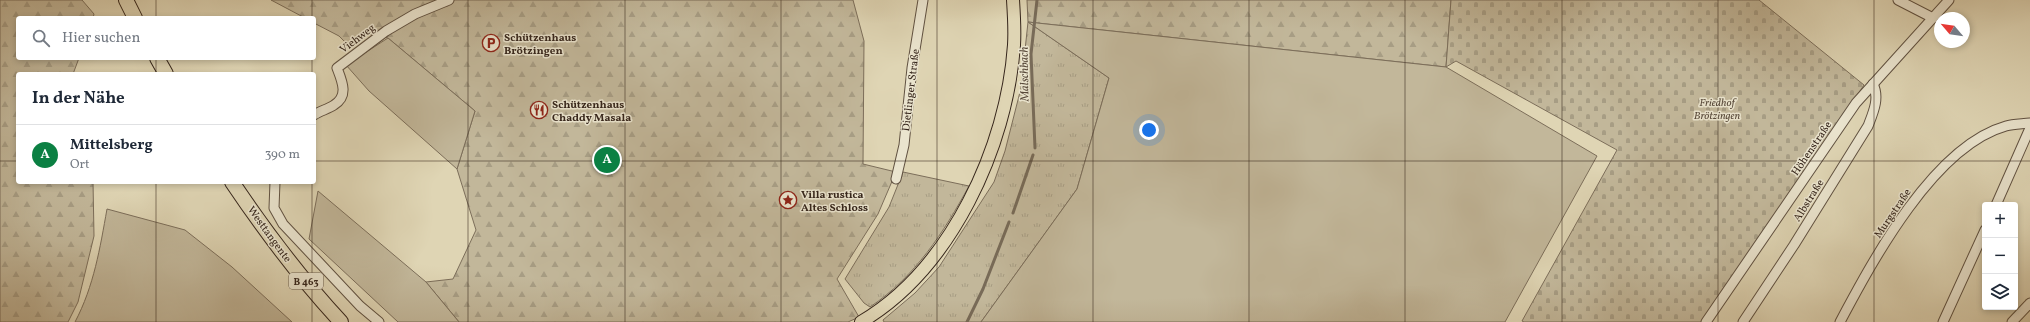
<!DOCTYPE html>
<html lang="de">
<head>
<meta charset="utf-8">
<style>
	:root { --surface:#fff; --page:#f2f2f3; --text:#1f2937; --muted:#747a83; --line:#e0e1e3; --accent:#0b8043 }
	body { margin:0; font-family:Vollkorn,serif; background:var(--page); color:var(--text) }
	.controls { position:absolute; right:12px; bottom:12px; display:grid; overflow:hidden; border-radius:4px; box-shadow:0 2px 6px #0003 }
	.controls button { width:36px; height:36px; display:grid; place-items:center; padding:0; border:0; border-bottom:1px solid var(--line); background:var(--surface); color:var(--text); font:20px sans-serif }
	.compass { position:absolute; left:1934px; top:12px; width:36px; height:36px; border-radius:50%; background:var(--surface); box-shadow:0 2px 6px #0003; rotate:299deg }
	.you { position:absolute; left:1149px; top:130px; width:14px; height:14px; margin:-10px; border:3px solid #fff; border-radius:50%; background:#1a73e8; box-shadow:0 0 0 6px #1a73e833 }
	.badge { display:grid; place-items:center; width:26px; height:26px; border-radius:50%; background:var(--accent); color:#fff; font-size:13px; font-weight:700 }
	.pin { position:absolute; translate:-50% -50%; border:2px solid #fff; box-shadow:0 1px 4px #0006 }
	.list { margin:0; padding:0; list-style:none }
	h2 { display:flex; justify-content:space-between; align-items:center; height:52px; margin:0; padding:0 16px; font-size:17px }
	h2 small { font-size:13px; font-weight:400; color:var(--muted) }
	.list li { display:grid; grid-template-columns:26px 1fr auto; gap:12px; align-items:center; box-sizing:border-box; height:60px; padding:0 16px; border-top:1px solid var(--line) }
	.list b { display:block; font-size:15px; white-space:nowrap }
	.list p { margin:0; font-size:13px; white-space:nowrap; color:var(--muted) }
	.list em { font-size:13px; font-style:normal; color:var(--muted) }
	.icon { flex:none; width:22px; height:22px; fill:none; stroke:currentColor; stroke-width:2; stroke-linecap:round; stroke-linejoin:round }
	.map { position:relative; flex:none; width:2030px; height:322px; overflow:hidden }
	.search { position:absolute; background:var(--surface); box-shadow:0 2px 6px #0003; left:16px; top:16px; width:300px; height:44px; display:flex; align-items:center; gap:10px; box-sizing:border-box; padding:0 14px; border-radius:4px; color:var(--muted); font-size:15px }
	.panel { position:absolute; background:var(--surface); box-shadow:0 2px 6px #0003; left:16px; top:72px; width:300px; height:112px; border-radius:4px }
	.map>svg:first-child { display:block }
	.grass { fill:url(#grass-tufts); stroke:#7c6e5a }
	.forest { fill:url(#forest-firs); stroke:#7c6e5a }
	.cemetery { fill:url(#cemetery-stones); stroke:#7c6e5a }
	.garden { fill:#c2b79a; stroke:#7c6e5a }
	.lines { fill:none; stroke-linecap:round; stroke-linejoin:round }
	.stream { stroke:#786b58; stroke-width:3 }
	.minor-casing { stroke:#605141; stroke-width:11 }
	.major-casing { stroke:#35251b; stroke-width:14 }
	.highway-casing { stroke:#35251b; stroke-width:16 }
	.minor { stroke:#eae4ce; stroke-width:9 }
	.major { stroke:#dfd5b4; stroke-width:12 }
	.highway { stroke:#dfd5b4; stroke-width:14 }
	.grid { fill:none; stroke:#35251b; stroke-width:1; stroke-opacity:0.55 }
	.labels { text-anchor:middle; stroke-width:3; stroke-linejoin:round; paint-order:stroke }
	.shield { fill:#eae4ce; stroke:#6b5e51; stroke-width:1 }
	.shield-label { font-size:10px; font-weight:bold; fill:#35251b }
	.poi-label { font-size:11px; font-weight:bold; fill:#35251b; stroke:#eae4ce; text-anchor:start }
	.street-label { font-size:11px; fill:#35251b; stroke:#eae4ce }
	.park-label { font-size:11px; font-style:italic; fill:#584a3b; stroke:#eae4ce }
	.water-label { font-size:12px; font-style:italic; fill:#574839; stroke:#eae4ce }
</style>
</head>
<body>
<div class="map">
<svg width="2030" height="322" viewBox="0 0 2030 322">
	<defs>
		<pattern id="grass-tufts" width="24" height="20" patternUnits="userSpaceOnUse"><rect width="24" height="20" fill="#c2b79a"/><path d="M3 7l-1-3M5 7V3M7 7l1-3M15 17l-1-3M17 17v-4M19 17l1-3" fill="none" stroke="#a79d84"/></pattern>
		<pattern id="forest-firs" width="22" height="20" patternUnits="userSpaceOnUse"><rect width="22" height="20" fill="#c2b79a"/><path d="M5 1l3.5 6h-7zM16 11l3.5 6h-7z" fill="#a79d84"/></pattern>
		<pattern id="cemetery-stones" width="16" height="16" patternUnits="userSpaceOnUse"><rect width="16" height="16" fill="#c2b79a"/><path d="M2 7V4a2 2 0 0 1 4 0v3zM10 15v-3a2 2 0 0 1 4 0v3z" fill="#a79d84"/></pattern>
	</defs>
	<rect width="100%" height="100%" fill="#dfd5b4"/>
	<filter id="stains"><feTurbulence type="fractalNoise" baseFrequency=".005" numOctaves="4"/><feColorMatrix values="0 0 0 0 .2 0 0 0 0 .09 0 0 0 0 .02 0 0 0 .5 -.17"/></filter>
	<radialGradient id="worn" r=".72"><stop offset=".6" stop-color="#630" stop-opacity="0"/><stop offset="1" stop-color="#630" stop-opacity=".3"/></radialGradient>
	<g class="grass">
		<polygon points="1028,22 1109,78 1077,189 981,322 884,322 883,320 915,293 939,267 994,182 1005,151 1021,88"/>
		<path d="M 903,172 L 969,186 C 944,232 915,277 870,307 L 864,303 L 845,279 L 889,207 Z"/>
	</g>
	<g class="forest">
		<polygon points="0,0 82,0 94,14 93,18 18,18 18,58 79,58 73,74 18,74 18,182 93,182 94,236 78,302 68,322 0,322"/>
		<polygon points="271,0 853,0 864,41 863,164 896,172 878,214 837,279 859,317 848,322 459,322 426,282 453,279 476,230 457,169 475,111 388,38 367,34 349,46 339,36 314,23 314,18 305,18"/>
		<polygon points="1027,0 1451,0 1446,67 1028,22"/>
	</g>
	<polygon class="cemetery" points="1451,0 1759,0 1864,85 1704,322 1524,322 1522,321 1617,150 1456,61 1446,67"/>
	<g class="garden">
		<polygon points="1028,22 1446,67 1597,156 1505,322 981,322 1077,189 1109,78"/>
		<polygon points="388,38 475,111 457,169 369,91 346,65"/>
		<polygon points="318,191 426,282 459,322 398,322 309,239"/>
		<path d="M 107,209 L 185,230 L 232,267 L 292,322 L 75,322 C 94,286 100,248 107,209 Z"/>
	</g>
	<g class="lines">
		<g class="stream">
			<polyline points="1035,148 1031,54 1037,0"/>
			<polyline points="1013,213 1033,155"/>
			<polyline points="967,322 983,289 1009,222"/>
		</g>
		<defs>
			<g id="minor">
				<polyline points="1898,0 1933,18"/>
				<path d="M 314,115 C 320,111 328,109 334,105 C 349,96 342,81 337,68 L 386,31 L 415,14 L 449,0"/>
				<polyline points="896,179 904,145 912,68 923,0"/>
				<polyline points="275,182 274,208 283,224 360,306 379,322"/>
				<polyline points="1996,205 2030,128"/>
				<polyline points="1706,322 1856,103 1949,0"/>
				<path d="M 1743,322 L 1794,245 L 1868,126 C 1873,113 1880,98 1873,84"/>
				<path d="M 1840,322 C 1873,260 1934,146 2006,126 C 2013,124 2022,124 2030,123"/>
				<polyline points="1943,322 1985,230"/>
				<polyline points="2012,322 2030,303"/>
			</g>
			<path id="major" d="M 861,322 C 951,269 1007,147 1014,45 C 1015,30 1014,15 1013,0"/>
			<g id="highway">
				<polyline points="126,0 135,18"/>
				<polyline points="157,58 166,74"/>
				<path d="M 232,182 C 265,231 301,279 341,322"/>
			</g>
		</defs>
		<use href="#minor" class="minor-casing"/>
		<use href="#major" class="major-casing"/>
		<use href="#highway" class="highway-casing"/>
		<use href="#minor" class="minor"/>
		<use href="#major" class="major"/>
		<use href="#highway" class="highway"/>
	</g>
	<path class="grid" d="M 156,0 L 156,18M 312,0 L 312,18M 468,0 L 468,322M 625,0 L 625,322M 781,0 L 781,322M 937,0 L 937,322M 1093,0 L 1093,322M 1249,0 L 1249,322M 1405,0 L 1405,322M 1562,0 L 1562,322M 1718,0 L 1718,322M 1874,0 L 1874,322M 156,58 L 156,74M 312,58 L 312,74M 0,161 L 18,161M 314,161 L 2030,161M 156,182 L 156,322M 312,182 L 312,322"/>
	<defs>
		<symbol id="parking-ring" viewBox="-11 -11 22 22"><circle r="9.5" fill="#eae4ce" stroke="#8f2418" stroke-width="1.5"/><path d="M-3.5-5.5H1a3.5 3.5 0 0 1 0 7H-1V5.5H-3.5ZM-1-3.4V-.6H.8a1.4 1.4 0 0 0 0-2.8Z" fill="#8f2418"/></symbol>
		<symbol id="restaurant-ring" viewBox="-11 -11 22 22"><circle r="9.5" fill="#eae4ce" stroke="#8f2418" stroke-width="1.5"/><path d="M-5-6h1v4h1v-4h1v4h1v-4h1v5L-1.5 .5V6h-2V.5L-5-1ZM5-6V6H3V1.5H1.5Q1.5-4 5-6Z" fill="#8f2418"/></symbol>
		<symbol id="sight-ring" viewBox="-11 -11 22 22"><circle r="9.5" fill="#eae4ce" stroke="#8f2418" stroke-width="1.5"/><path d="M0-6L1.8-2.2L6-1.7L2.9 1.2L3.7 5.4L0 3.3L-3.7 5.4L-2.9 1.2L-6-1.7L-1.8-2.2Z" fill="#8f2418"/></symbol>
	</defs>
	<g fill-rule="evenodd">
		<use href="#parking-ring" x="481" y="33" width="20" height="20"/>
		<use href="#restaurant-ring" x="529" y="100" width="20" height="20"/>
		<use href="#sight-ring" x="778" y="190" width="20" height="20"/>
	</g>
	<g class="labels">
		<rect class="shield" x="289" y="273" width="34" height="16" rx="3"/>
		<g class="shield-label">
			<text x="306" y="285">B 463</text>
		</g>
		<g class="poi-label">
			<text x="504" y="41">Schützenhaus<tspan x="504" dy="13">Brötzingen</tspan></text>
			<text x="552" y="108">Schützenhaus<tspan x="552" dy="13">Chaddy Masala</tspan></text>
			<text x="801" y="198">Villa rustica<tspan x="801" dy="13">Altes Schloss</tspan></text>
		</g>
		<g class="street-label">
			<text transform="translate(357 38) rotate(-37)" y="4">Viehweg</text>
			<text transform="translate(910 90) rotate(-83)" y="4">Dietlinger Straße</text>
			<text transform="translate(1811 148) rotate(-56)" y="4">Höhenstraße</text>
			<text transform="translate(1808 200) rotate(-58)" y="4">Albstraße</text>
			<text transform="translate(1892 213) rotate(-56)" y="4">Murgstraße</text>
			<text transform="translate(270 234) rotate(54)" y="4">Westtangente</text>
		</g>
		<g class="park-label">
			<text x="1717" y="106">Friedhof<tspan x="1717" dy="13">Brötzingen</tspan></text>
		</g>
		<g class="water-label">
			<text transform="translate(1024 74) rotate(-91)" y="4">Malschbach</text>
		</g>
	</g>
	<rect width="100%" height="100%" filter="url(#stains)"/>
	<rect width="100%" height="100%" fill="url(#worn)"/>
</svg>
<div class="controls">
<button>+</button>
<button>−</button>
<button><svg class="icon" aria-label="layers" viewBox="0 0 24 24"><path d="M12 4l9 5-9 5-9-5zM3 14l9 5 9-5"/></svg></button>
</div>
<svg class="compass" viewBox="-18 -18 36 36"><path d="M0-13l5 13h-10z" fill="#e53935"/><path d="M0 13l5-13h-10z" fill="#747a83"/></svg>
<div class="you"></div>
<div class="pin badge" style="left:607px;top:160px">A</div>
<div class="search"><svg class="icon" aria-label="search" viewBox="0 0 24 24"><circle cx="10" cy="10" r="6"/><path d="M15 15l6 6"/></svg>Hier suchen</div>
<section class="panel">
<h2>In der Nähe<small></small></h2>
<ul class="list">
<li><span class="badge">A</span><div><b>Mittelsberg</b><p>Ort</p></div><em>390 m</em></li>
</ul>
</section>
</div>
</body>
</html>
